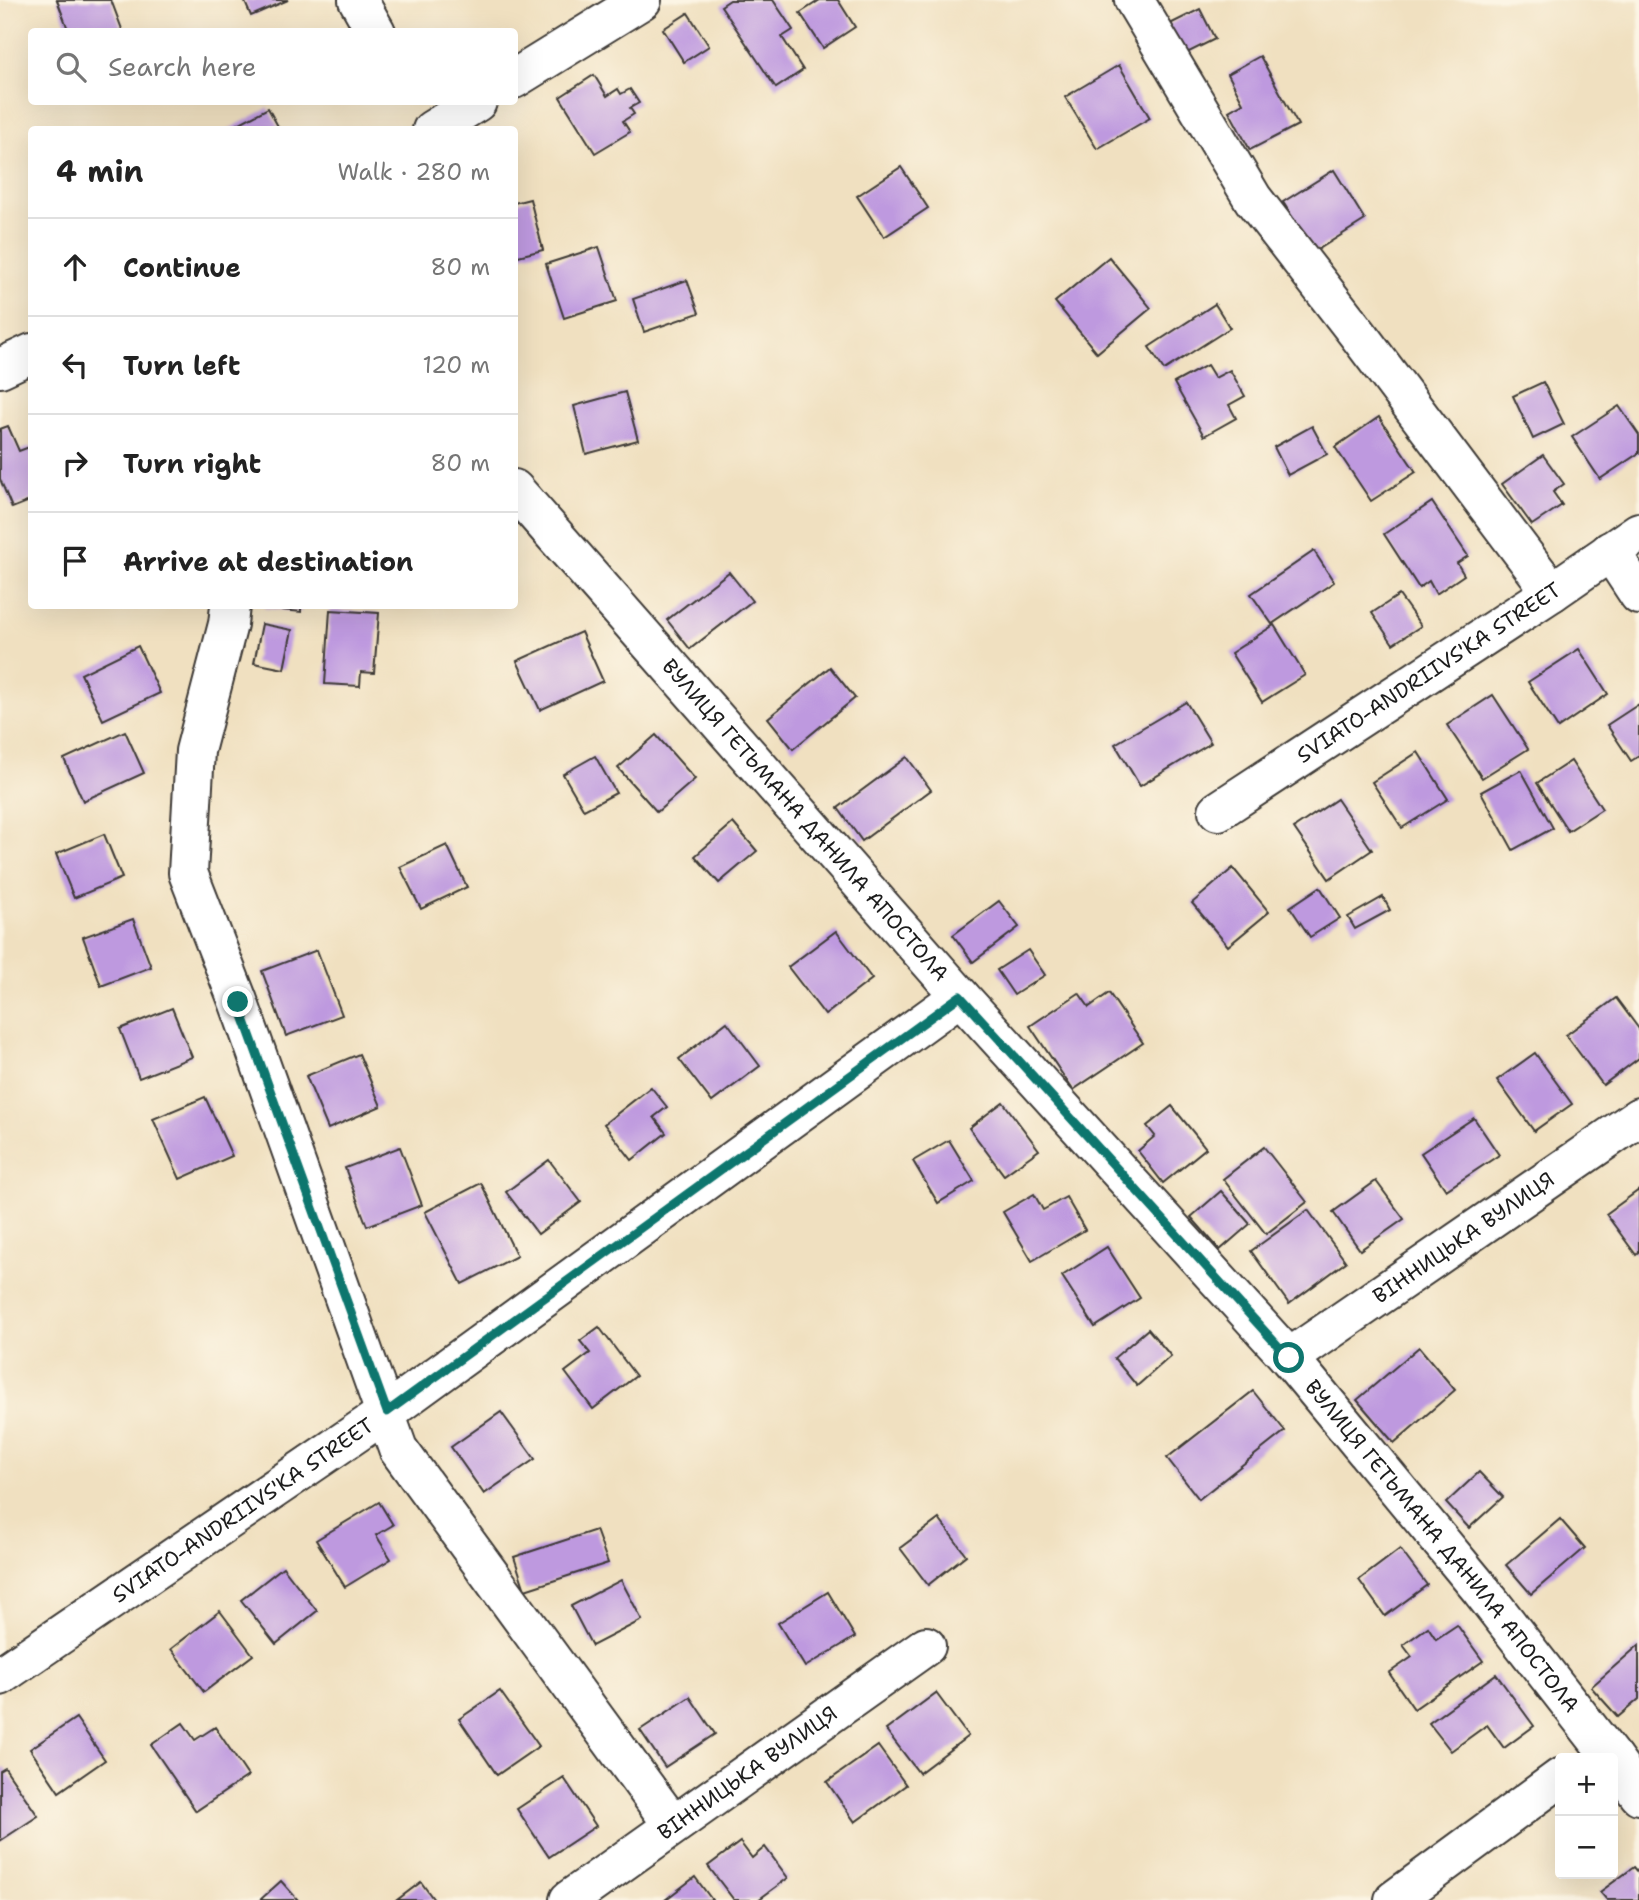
<!DOCTYPE html>
<html lang="en">
<head>
<meta charset="utf-8">
<style>
	:root { --surface:#fff; --page:#f6f6f6; --text:#222; --muted:#767676; --line:#e0e0e0 }
	body { margin:0; font-family:"Shantell Sans",sans-serif; background:var(--page); color:var(--text) }
	.controls { position:absolute; right:21px; bottom:21px; display:grid; overflow:hidden; border-radius:7px; box-shadow:0 7px 28px #0002 }
	.controls button { width:63px; height:63px; display:grid; place-items:center; padding:0; border:0; border-bottom:2px solid var(--line); background:var(--surface); color:var(--text); font:35px sans-serif }
	.stop { position:absolute; width:21px; height:21px; margin:-16px; border:5px solid #0f766e; border-radius:50%; background:#fff }
	.stop.end { background:#0f766e; border-color:#fff; box-shadow:0 2px 7px #0008 }
	.list { margin:0; padding:0; list-style:none }
	h2 { display:flex; justify-content:space-between; align-items:center; height:91px; margin:0; padding:0 28px; font-size:30px }
	h2 small { font-size:23px; font-weight:400; color:var(--muted) }
	.list li { display:grid; grid-template-columns:46px 1fr auto; gap:21px; align-items:center; box-sizing:border-box; height:98px; padding:0 28px; border-top:2px solid var(--line) }
	.list b { display:block; font-size:26px; white-space:nowrap }
	.list em { font-size:23px; font-style:normal; color:var(--muted) }
	.icon { flex:none; width:38px; height:38px; fill:none; stroke:currentColor; stroke-width:2; stroke-linecap:round; stroke-linejoin:round }
	.map { position:relative; flex:none; width:1639px; height:1900px; overflow:hidden }
	.search { position:absolute; background:var(--surface); box-shadow:0 7px 28px #0002; left:28px; top:28px; width:490px; height:77px; display:flex; align-items:center; gap:18px; box-sizing:border-box; padding:0 24px; border-radius:7px; color:var(--muted); font-size:26px }
	.panel { position:absolute; background:var(--surface); box-shadow:0 7px 28px #0002; left:28px; top:126px; width:490px; height:483px; border-radius:7px }
	.map>svg:first-child { display:block }
	.building { fill:#be99df }
	.lines { fill:none; stroke-linecap:round; stroke-linejoin:round }
	.minor-casing { stroke:#3c3935; stroke-width:42 }
	.minor { stroke:#fff; stroke-width:38 }
	.route { stroke:#0f766e; stroke-width:9 }
	.labels { text-anchor:middle; stroke-width:7; stroke-linejoin:round; paint-order:stroke }
	.street-label { font-size:21px; fill:#1c1c1c; stroke:#fcf5e5 }
</style>
</head>
<body>
<div class="map">
<svg width="1639" height="1900" viewBox="0 0 1639 1900">
	<rect width="100%" height="100%" fill="#fcf5e5"/>
	<filter id="ink" filterUnits="userSpaceOnUse"><feTurbulence type="fractalNoise" baseFrequency=".0143" numOctaves="2"/><feDisplacementMap in="SourceGraphic" scale="14" xChannelSelector="R" yChannelSelector="G"/><feConvolveMatrix kernelMatrix="1 2 1 2 8 2 1 2 1" color-interpolation-filters="sRGB"/></filter>
	<filter id="wash" filterUnits="userSpaceOnUse"><feTurbulence type="fractalNoise" baseFrequency=".00686" numOctaves="4" result="noise"/><feDisplacementMap in="SourceGraphic" scale="28" xChannelSelector="R" yChannelSelector="G"/><feGaussianBlur stdDeviation="1.57" result="paint"/><feColorMatrix in="noise" values="0 0 0 0 0 0 0 0 0 0 0 0 0 0 0 0 0 1.4 0 .05"/><feComposite in="paint" operator="in"/></filter>
	<g filter="url(#wash)">
		<rect width="100%" height="100%" fill="#f0e0c0"/>
		<g id="blocks">
			<g class="building">
				<polygon points="57,0 111,0 123,32 69,32"/>
				<polygon points="244,0 288,0 251,16"/>
				<polygon points="730,0 773,0 793,30 782,37 803,70 776,88 721,6"/>
				<polygon points="820,0 838,0 855,27 823,48 800,13"/>
				<polygon points="1200,9 1215,39 1179,57 1164,27"/>
				<polygon points="688,13 709,46 684,62 663,29"/>
				<polygon points="1260,56 1298,125 1250,150 1229,111 1243,103 1228,74"/>
				<polygon points="1119,65 1150,118 1097,149 1065,97"/>
				<polygon points="594,75 607,96 618,89 621,94 630,89 639,103 630,108 634,114 623,121 630,132 595,153 560,97"/>
				<polygon points="268,108 280,130 227,130"/>
				<polygon points="901,167 928,208 884,237 857,196"/>
				<polygon points="1334,170 1365,220 1314,252 1283,202"/>
				<polygon points="530,199 543,250 514,257 514,203"/>
				<polygon points="599,247 617,301 564,318 546,264"/>
				<polygon points="1109,257 1151,308 1097,353 1055,302"/>
				<polygon points="687,280 699,313 644,332 633,299"/>
				<polygon points="1215,304 1230,328 1164,370 1149,347"/>
				<polygon points="1207,365 1215,378 1230,370 1245,396 1229,405 1236,418 1204,436 1174,383"/>
				<polygon points="1543,382 1564,424 1533,439 1513,396"/>
				<polygon points="625,392 638,440 586,454 574,406"/>
				<polygon points="1619,406 1639,435 1639,453 1600,479 1572,437"/>
				<polygon points="1379,417 1416,472 1371,501 1335,447"/>
				<polygon points="8,426 19,451 32,446 32,500 12,508 0,479 0,429"/>
				<polygon points="1312,426 1327,454 1288,475 1274,447"/>
				<polygon points="1543,455 1564,484 1553,492 1562,505 1532,525 1502,484"/>
				<polygon points="1432,502 1468,556 1457,563 1464,575 1436,594 1429,581 1419,588 1384,534"/>
				<polygon points="1314,551 1334,582 1272,624 1251,594"/>
				<polygon points="729,572 752,601 690,649 667,620"/>
				<polygon points="1399,595 1421,626 1393,644 1372,613"/>
				<polygon points="264,606 301,606 301,612 264,608"/>
				<polygon points="330,610 379,613 374,673 361,672 360,686 325,684"/>
				<polygon points="262,624 292,630 284,669 254,663"/>
				<polygon points="1274,625 1305,675 1262,702 1231,653"/>
				<polygon points="581,632 603,681 540,710 517,661"/>
				<polygon points="138,646 160,693 103,720 81,674"/>
				<polygon points="1579,649 1608,694 1558,728 1528,682"/>
				<polygon points="830,667 855,698 793,749 768,718"/>
				<polygon points="1493,695 1528,749 1482,778 1447,725"/>
				<polygon points="1186,702 1211,743 1140,786 1115,744"/>
				<polygon points="1639,704 1639,756 1631,761 1607,725"/>
				<polygon points="125,731 144,773 83,801 64,759"/>
				<polygon points="656,735 695,779 657,812 618,768"/>
				<polygon points="1418,752 1448,799 1402,828 1372,782"/>
				<polygon points="595,756 616,793 584,810 563,774"/>
				<polygon points="907,757 931,790 862,841 838,808"/>
				<polygon points="1571,761 1602,809 1568,831 1537,783"/>
				<polygon points="1521,770 1553,828 1513,850 1481,792"/>
				<polygon points="1337,799 1372,850 1329,879 1294,828"/>
				<polygon points="733,823 757,851 719,883 695,856"/>
				<polygon points="104,834 122,878 74,898 56,854"/>
				<polygon points="447,845 467,887 421,909 400,867"/>
				<polygon points="1233,868 1269,912 1228,946 1192,903"/>
				<polygon points="1320,887 1340,918 1310,937 1290,907"/>
				<polygon points="1383,897 1390,910 1355,929 1348,917"/>
				<polygon points="999,901 1019,927 973,962 953,935"/>
				<polygon points="133,919 151,967 101,986 83,937"/>
				<polygon points="836,931 872,979 825,1015 788,967"/>
				<polygon points="317,950 342,1015 286,1036 262,971"/>
				<polygon points="1028,950 1045,975 1014,995 997,970"/>
				<polygon points="1079,993 1089,1007 1109,993 1143,1043 1073,1090 1030,1026"/>
				<polygon points="1616,998 1639,1029 1639,1058 1603,1085 1566,1035"/>
				<polygon points="172,1008 192,1057 139,1078 120,1029"/>
				<polygon points="727,1022 760,1066 712,1102 679,1059"/>
				<polygon points="1535,1053 1572,1104 1534,1131 1497,1080"/>
				<polygon points="359,1054 381,1106 328,1129 306,1076"/>
				<polygon points="651,1087 667,1107 654,1117 666,1133 632,1160 604,1124"/>
				<polygon points="205,1097 232,1156 180,1179 153,1119"/>
				<polygon points="1003,1102 1039,1150 1004,1175 969,1128"/>
				<polygon points="1172,1106 1206,1148 1163,1183 1138,1151 1155,1136 1147,1126"/>
				<polygon points="1474,1118 1499,1155 1446,1190 1421,1153"/>
				<polygon points="949,1140 974,1181 938,1203 913,1161"/>
				<polygon points="400,1147 422,1205 367,1226 345,1168"/>
				<polygon points="1264,1147 1307,1202 1266,1234 1223,1179"/>
				<polygon points="549,1160 581,1202 538,1234 506,1192"/>
				<polygon points="1376,1181 1404,1219 1360,1250 1333,1212"/>
				<polygon points="481,1183 517,1256 462,1284 425,1212"/>
				<polygon points="1639,1190 1639,1252 1636,1255 1606,1214"/>
				<polygon points="1221,1191 1250,1224 1220,1250 1191,1217"/>
				<polygon points="1034,1194 1043,1210 1066,1197 1085,1230 1032,1261 1003,1212"/>
				<polygon points="1308,1210 1346,1262 1289,1304 1251,1251"/>
				<polygon points="1107,1247 1140,1298 1095,1327 1062,1276"/>
				<polygon points="599,1327 636,1376 593,1409 565,1372 590,1353 580,1341"/>
				<polygon points="1148,1329 1171,1356 1137,1386 1114,1358"/>
				<polygon points="1419,1347 1455,1390 1394,1443 1357,1400"/>
				<polygon points="1253,1391 1285,1431 1199,1499 1167,1458"/>
				<polygon points="501,1412 535,1459 484,1494 451,1447"/>
				<polygon points="1479,1472 1503,1497 1469,1528 1446,1503"/>
				<polygon points="379,1502 393,1525 376,1535 391,1559 345,1587 316,1540"/>
				<polygon points="939,1519 966,1555 928,1585 900,1548"/>
				<polygon points="1560,1519 1585,1548 1531,1594 1506,1565"/>
				<polygon points="596,1530 608,1563 525,1590 514,1557"/>
				<polygon points="1400,1549 1427,1585 1385,1616 1359,1580"/>
				<polygon points="283,1567 317,1611 276,1644 241,1600"/>
				<polygon points="621,1580 642,1620 592,1646 571,1606"/>
				<polygon points="828,1592 855,1637 805,1667 778,1623"/>
				<polygon points="220,1611 253,1655 204,1692 171,1649"/>
				<polygon points="1457,1625 1483,1661 1414,1709 1389,1673 1412,1657 1403,1645 1428,1627 1436,1639"/>
				<polygon points="1639,1645 1639,1699 1618,1717 1591,1687"/>
				<polygon points="1496,1674 1534,1726 1504,1748 1487,1725 1451,1751 1429,1723"/>
				<polygon points="500,1691 539,1746 497,1775 459,1719"/>
				<polygon points="936,1693 968,1736 919,1773 886,1730"/>
				<polygon points="690,1697 715,1734 665,1767 640,1730"/>
				<polygon points="76,1718 105,1760 59,1792 30,1749"/>
				<polygon points="183,1723 195,1740 215,1727 248,1776 196,1811 151,1745"/>
				<polygon points="878,1746 906,1785 855,1822 827,1782"/>
				<polygon points="5,1768 38,1816 0,1841 0,1771"/>
				<polygon points="564,1778 596,1826 549,1857 517,1809"/>
				<polygon points="740,1842 752,1858 765,1847 788,1878 758,1900 734,1900 708,1866"/>
				<polygon points="1634,1867 1639,1873 1639,1900 1607,1900 1600,1892"/>
				<polygon points="695,1877 712,1900 665,1900"/>
				<polygon points="281,1881 298,1900 260,1900"/>
				<polygon points="421,1882 434,1900 397,1900"/>
			</g>
		</g>
	</g>
	<g filter="url(#ink)">
		<use href="#blocks" fill-opacity="0" stroke="#3c3935" stroke-width="2"/>
		<g class="lines">
			<defs>
				<g id="minor">
					<polyline points="358,0 376,32"/>
					<polyline points="1134,0 1253,199 1357,333 1552,592"/>
					<polyline points="514,79 642,0"/>
					<polyline points="432,130 477,102"/>
					<polyline points="0,368 32,353"/>
					<path id="s1" d="M 514,489 L 960,996 L 1289,1358 L 1481,1590 L 1612,1758"/>
					<polyline points="1610,551 1639,595"/>
					<polyline points="230,606 228,624 195,751 188,873 238,1001 398,1449 673,1825"/>
					<path id="s2" d="M 1218,811 L 1552,592 L 1639,532"/>
					<path id="s3" d="M 1289,1358 L 1639,1117"/>
					<path id="s4" d="M 0,1676 L 387,1412 L 960,996"/>
					<polyline points="1613,1759 1639,1795"/>
					<path id="s5" d="M 569,1900 L 926,1646"/>
					<polyline points="1394,1900 1560,1778"/>
				</g>
			</defs>
			<use href="#minor" class="minor-casing"/>
			<use href="#minor" class="minor"/>
		</g>
	</g>
	<g class="lines" filter="url(#ink)">
		<polyline class="route" points="238,1002 387,1412 960,996 1289,1358"/>
	</g>
	<g class="labels">
		<g class="street-label">
			<text dy="7" stroke="none"><textPath href="#s2" startOffset="252">SVIATO-ANDRIIVS'KA STREET</textPath></text>
			<text dy="7" stroke="none"><textPath href="#s1" startOffset="441">ВУЛИЦЯ ГЕТЬМАНА ДАНИЛА АПОСТОЛА</textPath></text>
			<text dy="7" stroke="none"><textPath href="#s3" startOffset="212">ВІННИЦЬКА ВУЛИЦЯ</textPath></text>
			<text dy="7" stroke="none"><textPath href="#s4" startOffset="294">SVIATO-ANDRIIVS'KA STREET</textPath></text>
			<text dy="7" stroke="none"><textPath href="#s1" startOffset="1407">ВУЛИЦЯ ГЕТЬМАНА ДАНИЛА АПОСТОЛА</textPath></text>
			<text dy="7" stroke="none"><textPath href="#s5" startOffset="219">ВІННИЦЬКА ВУЛИЦЯ</textPath></text>
		</g>
	</g>
</svg>
<div class="controls">
<button>+</button>
<button>−</button>
</div>
<div class="stop" style="left:1289px;top:1358px"></div>
<div class="stop end" style="left:238px;top:1002px"></div>
<div class="search"><svg class="icon" aria-label="search" viewBox="0 0 24 24"><circle cx="10" cy="10" r="6"/><path d="M15 15l6 6"/></svg>Search here</div>
<section class="panel">
<h2>4 min<small>Walk · 280 m</small></h2>
<ul class="list">
<li><svg class="icon" aria-label="ahead" viewBox="0 0 24 24"><path d="M12 20V5M6 11l6-6 6 6"/></svg><div><b>Continue</b></div><em>80 m</em></li>
<li><svg class="icon" aria-label="left" viewBox="0 0 24 24"><path d="M17 20v-9H6M10 6l-5 5 5 5"/></svg><div><b>Turn left</b></div><em>120 m</em></li>
<li><svg class="icon" aria-label="right" viewBox="0 0 24 24"><path d="M7 20v-9h11M14 6l5 5-5 5"/></svg><div><b>Turn right</b></div><em>80 m</em></li>
<li><svg class="icon" aria-label="arrive" viewBox="0 0 24 24"><path d="M6 21V4h12l-3 4 3 4H6"/></svg><div><b>Arrive at destination</b></div></li>
</ul>
</section>
</div>
</body>
</html>
